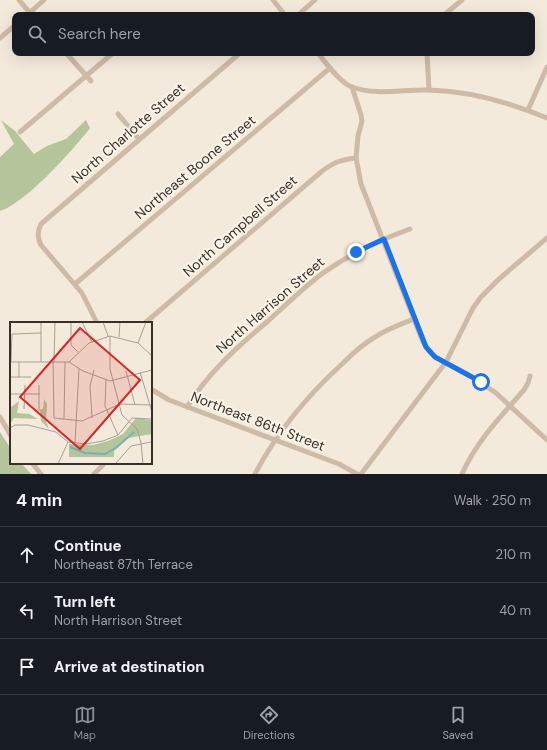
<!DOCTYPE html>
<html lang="en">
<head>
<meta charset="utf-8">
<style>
	:root { --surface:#171b24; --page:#242831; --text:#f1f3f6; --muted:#9ea1a6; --line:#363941; --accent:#8c9099 }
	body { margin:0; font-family:"DM Sans",sans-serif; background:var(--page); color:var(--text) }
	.stop { position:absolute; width:12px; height:12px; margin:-9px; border:3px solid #1a73e8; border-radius:50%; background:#fff }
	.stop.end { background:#1a73e8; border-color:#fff; box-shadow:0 1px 4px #0008 }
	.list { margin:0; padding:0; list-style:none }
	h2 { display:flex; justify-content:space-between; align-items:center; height:52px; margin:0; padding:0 16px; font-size:17px }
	h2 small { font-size:13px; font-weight:400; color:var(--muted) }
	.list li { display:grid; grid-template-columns:26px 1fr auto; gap:12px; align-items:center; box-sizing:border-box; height:56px; padding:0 16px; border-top:1px solid var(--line) }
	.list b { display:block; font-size:15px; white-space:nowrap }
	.list p { margin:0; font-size:13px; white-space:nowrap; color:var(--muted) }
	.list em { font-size:13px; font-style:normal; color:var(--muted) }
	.icon { flex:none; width:22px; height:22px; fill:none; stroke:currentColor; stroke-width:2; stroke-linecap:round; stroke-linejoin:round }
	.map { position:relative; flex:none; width:547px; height:474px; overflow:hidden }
	.search { position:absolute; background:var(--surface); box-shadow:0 4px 16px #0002; left:12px; right:12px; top:12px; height:44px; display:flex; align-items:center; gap:10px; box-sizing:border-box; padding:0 14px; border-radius:8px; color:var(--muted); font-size:15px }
	.sheet { height:220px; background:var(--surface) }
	nav { display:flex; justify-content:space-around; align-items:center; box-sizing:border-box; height:56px; border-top:1px solid var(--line); background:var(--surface); font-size:11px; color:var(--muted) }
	nav a { display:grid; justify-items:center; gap:2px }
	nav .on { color:var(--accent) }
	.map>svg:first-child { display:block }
	.green { fill:#b4c59b }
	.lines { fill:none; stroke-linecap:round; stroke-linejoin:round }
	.minor { stroke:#cebba7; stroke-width:5 }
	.route { stroke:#1a73e8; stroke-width:5 }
	.labels { text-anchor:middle; stroke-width:4; stroke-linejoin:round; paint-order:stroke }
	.street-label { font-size:14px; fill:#392f28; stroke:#fbf4e9 }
	.inset-river { fill:none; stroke:#79aeb4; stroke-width:2 }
	.inset-road { fill:none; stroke:#a99f94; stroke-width:1 }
	.view { fill:#d62828; fill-opacity:0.15; stroke:#d62828; stroke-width:2 }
	.inset-edge { fill:none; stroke:#392f28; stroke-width:2 }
</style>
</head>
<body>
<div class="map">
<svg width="547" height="474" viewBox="0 0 547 474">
	<rect width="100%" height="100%" fill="#f4eadc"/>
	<g class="green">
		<path d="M 1,120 L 15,131 L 34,154 L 47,146 L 66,139 L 86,120 L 90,128 C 73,150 26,203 0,211 L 0,157 L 14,144 Z"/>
		<polygon points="0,432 11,449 11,463 21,463 31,474 0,474"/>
	</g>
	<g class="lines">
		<g class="minor">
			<polyline points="19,0 31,14"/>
			<polyline points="273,0 285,15"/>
			<polyline points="27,15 44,0"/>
			<polyline points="298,15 315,0"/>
			<polyline points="444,15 462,0"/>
			<polyline points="0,38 15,25"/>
			<polyline points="66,53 91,81"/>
			<path d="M 318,53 C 326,63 340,83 352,87 C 376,96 404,89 428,90 C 469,91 509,102 547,118"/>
			<polyline points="427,53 429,90"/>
			<polyline points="352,87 361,115 362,121 358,136 356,158 361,184 423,342 429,351 435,357 469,375 496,393 547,440"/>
			<polyline points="528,110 547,67"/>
			<polyline points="118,114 139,139"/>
			<polyline points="20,132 113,53"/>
			<polyline points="75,284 330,68"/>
			<path d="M 97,323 L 82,293 L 41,245 C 37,238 37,232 41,224 L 240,53"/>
			<path d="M 145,323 L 321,172 C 334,162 340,160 356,158"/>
			<polyline points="151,389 169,400 339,464 357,474"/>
			<path d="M 187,407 C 208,373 237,347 268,321 C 286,305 304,287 323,273 C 350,254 379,240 410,229"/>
			<polyline points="0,417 11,436"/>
			<polyline points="32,463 41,474"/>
			<polyline points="94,474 103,465"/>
			<path d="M 255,474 C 277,432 307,396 342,364 C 352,354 363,344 375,337 C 387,329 401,324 414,319"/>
			<polyline points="361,474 446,362 473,308 481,297 499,279 547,238"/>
			<path d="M 462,474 C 476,442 501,416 524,390 L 528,383 L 530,376"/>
		</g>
	</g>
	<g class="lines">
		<polyline class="route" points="356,252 384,239 426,347 435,357 481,382"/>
	</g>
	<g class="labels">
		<g class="street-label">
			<text transform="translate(128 133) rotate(-41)" y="5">North Charlotte Street</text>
			<text transform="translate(195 167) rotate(-40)" y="5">Northeast Boone Street</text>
			<text transform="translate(240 226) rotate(-41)" y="5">North Campbell Street</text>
			<text transform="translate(270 305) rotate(-41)" y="5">North Harrison Street</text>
			<text transform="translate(258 421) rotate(21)" y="5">Northeast 86th Street</text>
		</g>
	</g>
	<g transform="translate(10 322)">
		<rect width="142" height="142" fill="#f4eadc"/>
		<path d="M 34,77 L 37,82 L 36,99 L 39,107 L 31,99 L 30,89 L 25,88 L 33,87 ZM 9,79 L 7,91 L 19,92 L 28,97 L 4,96 L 0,102 L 0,86 ZM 126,96 L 142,98 L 142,112 L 118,116 L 104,129 L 104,135 L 59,135 L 59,122 L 83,123 L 98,119 L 113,112 Z" fill="#b4c59b"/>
		<path class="inset-river" d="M 60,125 L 75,131 L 95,132 L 107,125 L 124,110"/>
		<path class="inset-road" d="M 61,0 L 61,23 L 68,30M 72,0 L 82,20M 93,0 L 98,14M 100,14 L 100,47 L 112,93 L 127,107 L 131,121 L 133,142M 109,15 L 110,0M 128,21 L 136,0M 0,40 L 59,40 L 79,21 L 100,14 L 128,21 L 142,34M 1,40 L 2,12 L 31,11M 9,40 L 9,55M 31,40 L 31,0M 43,40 L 44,96 L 72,99 L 110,82 L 142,83M 44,40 L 45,0M 59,40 L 73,49 L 100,59 L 142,48M 116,49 L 125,83M 130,50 L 142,90M 0,55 L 21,55M 96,57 L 95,84 L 108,113M 0,72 L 30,72M 14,87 L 15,63M 29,87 L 29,63M 82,96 L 80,64 L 84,48M 54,97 L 55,40M 0,106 L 5,103 L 18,103 L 46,110 L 58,120 L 76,122 L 93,119 L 108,113 L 122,96 L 142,97M 65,121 L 69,47M 106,141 L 121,124 L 141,120M 48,142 L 58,120"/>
		<path class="view" d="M 70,6 L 130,58 L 70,127 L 10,75 Z"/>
		<rect width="142" height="142" class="inset-edge"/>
	</g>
</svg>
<div class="stop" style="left:481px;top:382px"></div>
<div class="stop end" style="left:356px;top:252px"></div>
<div class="search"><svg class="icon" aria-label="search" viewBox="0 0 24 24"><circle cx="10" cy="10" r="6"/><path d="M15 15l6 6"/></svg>Search here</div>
</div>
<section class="sheet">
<h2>4 min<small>Walk · 250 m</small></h2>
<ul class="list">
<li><svg class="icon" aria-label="ahead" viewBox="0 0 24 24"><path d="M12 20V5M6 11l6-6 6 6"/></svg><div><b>Continue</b><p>Northeast 87th Terrace</p></div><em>210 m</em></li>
<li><svg class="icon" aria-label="left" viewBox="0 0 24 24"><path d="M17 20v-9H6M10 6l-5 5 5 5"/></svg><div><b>Turn left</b><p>North Harrison Street</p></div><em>40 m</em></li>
<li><svg class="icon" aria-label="arrive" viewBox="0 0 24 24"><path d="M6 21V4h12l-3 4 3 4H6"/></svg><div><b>Arrive at destination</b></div></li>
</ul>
</section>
<nav>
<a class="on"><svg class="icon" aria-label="map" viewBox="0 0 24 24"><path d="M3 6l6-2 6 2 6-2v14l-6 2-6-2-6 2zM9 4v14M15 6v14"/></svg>Map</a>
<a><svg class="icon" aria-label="directions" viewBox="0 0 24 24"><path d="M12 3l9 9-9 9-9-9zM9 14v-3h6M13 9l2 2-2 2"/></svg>Directions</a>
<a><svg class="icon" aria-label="saved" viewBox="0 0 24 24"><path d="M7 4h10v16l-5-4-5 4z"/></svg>Saved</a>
</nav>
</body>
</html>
